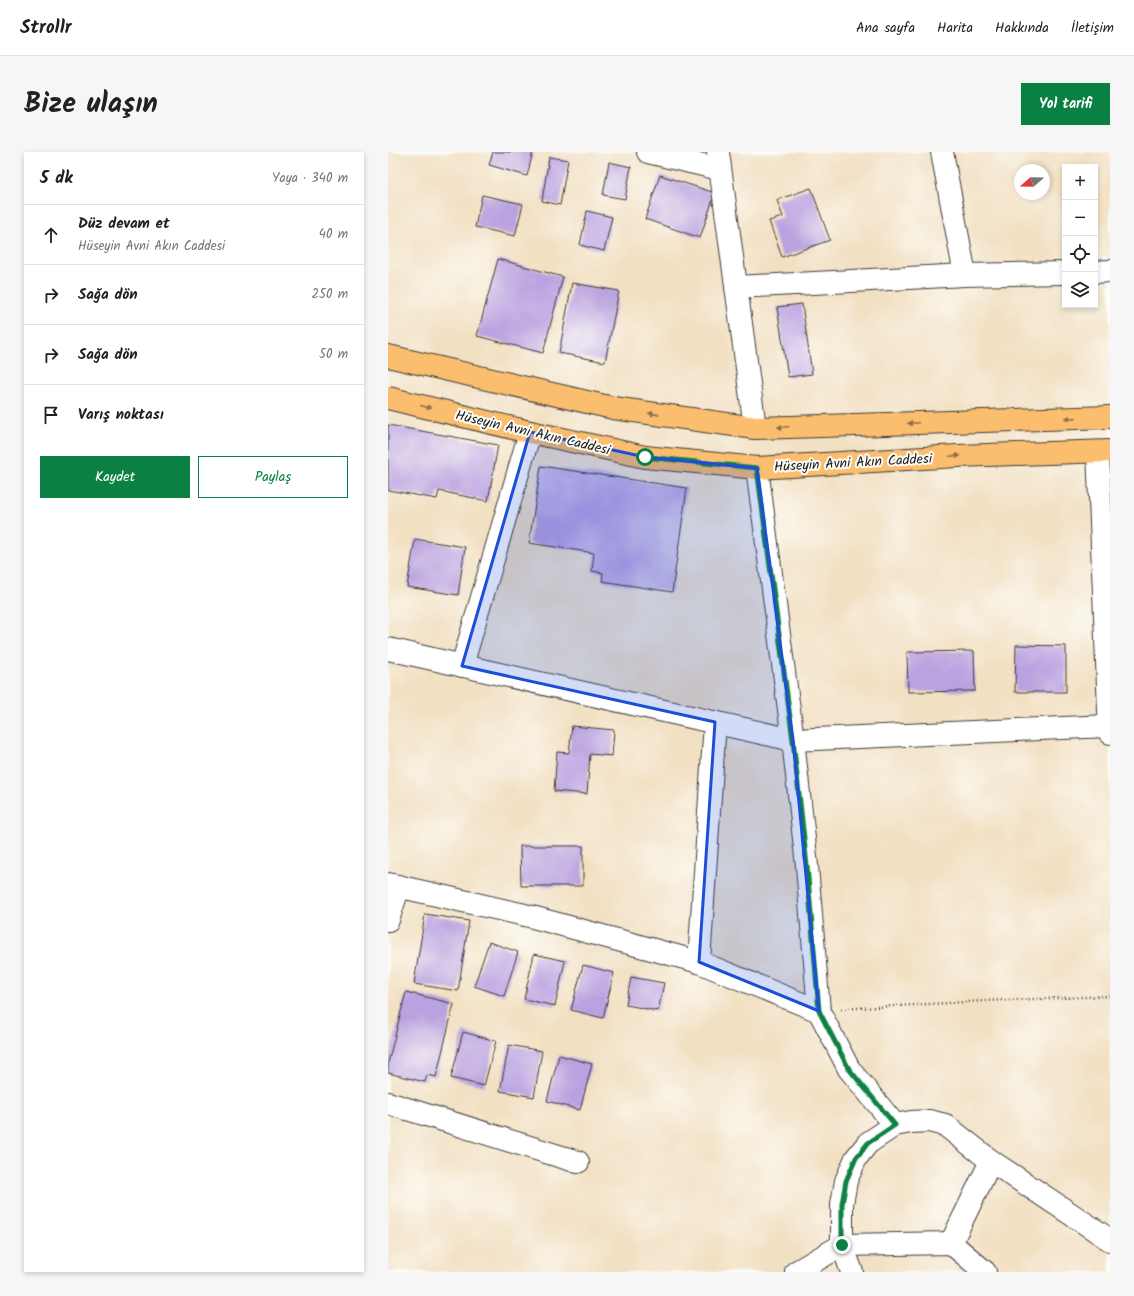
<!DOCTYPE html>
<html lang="tr">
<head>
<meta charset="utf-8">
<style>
	:root { --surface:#fff; --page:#f6f6f6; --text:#202124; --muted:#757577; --line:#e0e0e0; --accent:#0b8043 }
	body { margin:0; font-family:Kalam,sans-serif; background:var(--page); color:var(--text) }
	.controls { position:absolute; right:12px; top:12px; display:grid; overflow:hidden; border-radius:0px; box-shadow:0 2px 6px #0003 }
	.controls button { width:36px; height:36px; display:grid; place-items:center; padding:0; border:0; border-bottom:1px solid var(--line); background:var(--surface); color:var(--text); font:20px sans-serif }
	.compass { position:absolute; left:626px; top:12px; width:36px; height:36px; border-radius:50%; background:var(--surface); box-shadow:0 2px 6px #0003; rotate:250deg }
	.stop { position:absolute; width:12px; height:12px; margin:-9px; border:3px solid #0b8043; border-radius:50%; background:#fff }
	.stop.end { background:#0b8043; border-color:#fff; box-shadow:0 1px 4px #0008 }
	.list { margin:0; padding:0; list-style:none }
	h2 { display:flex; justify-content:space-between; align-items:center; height:52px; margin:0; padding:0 16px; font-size:17px }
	h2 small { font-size:13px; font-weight:400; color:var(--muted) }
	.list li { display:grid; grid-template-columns:26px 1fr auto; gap:12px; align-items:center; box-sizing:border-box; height:60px; padding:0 16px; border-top:1px solid var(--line) }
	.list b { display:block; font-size:15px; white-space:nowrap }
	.list p { margin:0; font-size:13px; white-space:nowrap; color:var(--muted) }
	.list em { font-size:13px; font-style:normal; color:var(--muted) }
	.actions { display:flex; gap:8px; padding:12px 16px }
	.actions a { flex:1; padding:9px 0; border:1px solid var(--accent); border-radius:0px; text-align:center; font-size:14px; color:var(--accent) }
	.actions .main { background:var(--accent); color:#fff }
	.icon { flex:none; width:22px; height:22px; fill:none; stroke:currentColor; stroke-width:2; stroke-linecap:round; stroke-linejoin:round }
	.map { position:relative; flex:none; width:722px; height:1120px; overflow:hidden; border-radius:0px }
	header { display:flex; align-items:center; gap:24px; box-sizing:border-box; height:56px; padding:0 20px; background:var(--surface); border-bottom:1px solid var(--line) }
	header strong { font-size:19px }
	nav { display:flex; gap:22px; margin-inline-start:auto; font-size:14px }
	.intro { display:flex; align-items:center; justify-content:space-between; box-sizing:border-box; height:96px; padding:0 24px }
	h1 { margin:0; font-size:28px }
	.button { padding:10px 18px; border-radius:0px; background:var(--accent); color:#fff; font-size:14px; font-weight:700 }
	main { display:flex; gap:24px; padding:0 24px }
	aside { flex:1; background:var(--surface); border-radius:0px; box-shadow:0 2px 6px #0003 }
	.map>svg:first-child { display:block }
	.building { fill:#baa2e0 }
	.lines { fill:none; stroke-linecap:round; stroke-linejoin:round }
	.minor-casing { stroke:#3c3935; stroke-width:24 }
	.major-casing { stroke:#3c3935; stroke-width:24 }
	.path { stroke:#3c3935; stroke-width:2.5; stroke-dasharray:1 3; stroke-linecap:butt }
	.minor { stroke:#fff; stroke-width:22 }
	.major { stroke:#fbbe6e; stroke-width:22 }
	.oneway { fill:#8c6d45 }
	.route { stroke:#0b8043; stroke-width:5 }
	.marked { fill:#1d4ed8; fill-opacity:0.2; stroke:#1d4ed8; stroke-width:3; stroke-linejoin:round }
	.labels { text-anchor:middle; stroke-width:4; stroke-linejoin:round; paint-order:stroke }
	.street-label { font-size:14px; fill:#1c1c1c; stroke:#fdfcf7 }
</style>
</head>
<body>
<header>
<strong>Strollr</strong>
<nav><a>Ana sayfa</a><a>Harita</a><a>Hakkında</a><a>İletişim</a></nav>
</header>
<div class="intro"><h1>Bize ulaşın</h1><a class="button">Yol tarifi</a></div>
<main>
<aside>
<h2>5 dk<small>Yaya · 340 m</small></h2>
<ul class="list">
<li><svg class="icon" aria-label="ahead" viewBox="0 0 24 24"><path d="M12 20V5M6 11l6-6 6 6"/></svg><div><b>Düz devam et</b><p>Hüseyin Avni Akın Caddesi</p></div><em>40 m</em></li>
<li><svg class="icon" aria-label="right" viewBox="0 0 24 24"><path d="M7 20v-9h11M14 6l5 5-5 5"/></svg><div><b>Sağa dön</b></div><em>250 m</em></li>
<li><svg class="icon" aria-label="right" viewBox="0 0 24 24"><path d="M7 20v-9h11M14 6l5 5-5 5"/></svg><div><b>Sağa dön</b></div><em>50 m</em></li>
<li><svg class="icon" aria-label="arrive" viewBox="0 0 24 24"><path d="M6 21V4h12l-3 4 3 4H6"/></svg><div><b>Varış noktası</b></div></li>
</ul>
<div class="actions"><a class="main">Kaydet</a><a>Paylaş</a></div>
</aside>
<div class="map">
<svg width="722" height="1120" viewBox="0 0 722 1120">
	<rect width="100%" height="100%" fill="#fdfcf7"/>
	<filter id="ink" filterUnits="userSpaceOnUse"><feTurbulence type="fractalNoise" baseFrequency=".025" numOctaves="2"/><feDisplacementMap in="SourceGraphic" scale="8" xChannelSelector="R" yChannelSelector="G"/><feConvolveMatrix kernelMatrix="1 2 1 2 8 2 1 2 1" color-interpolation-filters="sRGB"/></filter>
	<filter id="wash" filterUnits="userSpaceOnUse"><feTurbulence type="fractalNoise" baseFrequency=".012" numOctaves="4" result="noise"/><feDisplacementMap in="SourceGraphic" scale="16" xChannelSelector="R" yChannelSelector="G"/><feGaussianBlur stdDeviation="0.9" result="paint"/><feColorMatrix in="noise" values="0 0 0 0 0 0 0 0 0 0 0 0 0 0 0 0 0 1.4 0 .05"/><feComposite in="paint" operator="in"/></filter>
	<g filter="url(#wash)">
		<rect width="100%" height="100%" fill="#f2e0c3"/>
		<g id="blocks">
			<g class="building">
				<polygon points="105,0 145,0 139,24 101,13"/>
				<polygon points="161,5 180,8 172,53 154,49"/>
				<polygon points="221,10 243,15 237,47 215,43"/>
				<polygon points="272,23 327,41 312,86 257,67"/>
				<polygon points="423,36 442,88 394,105 381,69 395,65 389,48"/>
				<polygon points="94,43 135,52 127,84 87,75"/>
				<polygon points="199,59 224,65 216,99 192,93"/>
				<polygon points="110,107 175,125 155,201 89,184"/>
				<polygon points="184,131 231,139 217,210 171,201"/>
				<polygon points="414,152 424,222 400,225 389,155"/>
				<polygon points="0,273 110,293 100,349 51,339 49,347 0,338"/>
				<polygon points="153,314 299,336 284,440 214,429 215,421 204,419 206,401 141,391"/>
				<polygon points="27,387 77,395 70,443 19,435"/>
				<polygon points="628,493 678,494 678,540 627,540"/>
				<polygon points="586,499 587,539 520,540 519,500"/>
				<polygon points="184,574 226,578 224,604 202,602 199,642 166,639 169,600 181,601"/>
				<polygon points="132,694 195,694 195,734 133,734"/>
				<polygon points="37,762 81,769 70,839 26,832"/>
				<polygon points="101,790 130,800 116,844 86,834"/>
				<polygon points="146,802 177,809 167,854 136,847"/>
				<polygon points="195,813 226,821 215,866 183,858"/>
				<polygon points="243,825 276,831 270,859 238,853"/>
				<polygon points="18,840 66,852 48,925 39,923 37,930 0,921 0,911"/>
				<polygon points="75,880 108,889 96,934 63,926"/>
				<polygon points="121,893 154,899 146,945 112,939"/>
				<polygon points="171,903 204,912 192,958 159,949"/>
			</g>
		</g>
	</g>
	<g filter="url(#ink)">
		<use href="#blocks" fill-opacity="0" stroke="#3c3935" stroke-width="1"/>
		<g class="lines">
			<defs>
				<g id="minor">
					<polyline points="260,0 332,17"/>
					<polyline points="330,0 367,276"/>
					<polyline points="554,0 577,123"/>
					<polyline points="707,120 722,119"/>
					<polyline points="348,135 577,123 677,121"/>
					<polyline points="710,300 722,581"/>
					<polyline points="369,316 405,588 721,574"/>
					<polyline points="0,497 405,588 419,714 431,859 461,917 507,973"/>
					<polyline points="74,514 142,280"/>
					<polyline points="0,732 137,763 311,810 431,859"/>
					<polyline points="0,768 11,734"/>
					<polyline points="311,810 327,570"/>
					<polyline points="0,951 190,1010"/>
					<polyline points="563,1091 603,1009"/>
					<polyline points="408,1120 454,1093 563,1091 597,1120"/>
					<polyline points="464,1120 454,1093 454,1052 458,1029 468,1006 480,991 507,973 523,970 541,969 557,973 603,1009 722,1088"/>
				</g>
				<g id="major">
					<polyline points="0,204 225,256 367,276 722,265"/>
					<polyline points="0,246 133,278 257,305 369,316 569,304 722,299"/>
				</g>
			</defs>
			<use href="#minor" class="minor-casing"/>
			<use href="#major" class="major-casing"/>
			<polyline class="path" points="453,857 596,849 722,844"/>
			<use href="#minor" class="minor"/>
			<use href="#major" class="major"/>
		</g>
		<defs><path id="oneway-solid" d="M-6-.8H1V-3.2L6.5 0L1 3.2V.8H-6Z"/></defs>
		<g class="oneway">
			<use href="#oneway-solid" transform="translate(38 255) rotate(14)"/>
			<use href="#oneway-solid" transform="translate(266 262) rotate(-172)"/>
			<use href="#oneway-solid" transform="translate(683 266) rotate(178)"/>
			<use href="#oneway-solid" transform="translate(525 271) rotate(178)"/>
			<use href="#oneway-solid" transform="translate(395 275) rotate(178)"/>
			<use href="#oneway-solid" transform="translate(567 304) rotate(-3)"/>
		</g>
	</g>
	<g class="lines" filter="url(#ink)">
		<polyline class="route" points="257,305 369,316 405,588 419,714 431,859 461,917 507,973 480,991 468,1006 458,1029 454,1052 454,1093"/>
	</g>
	<path class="marked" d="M 142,280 L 257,305 L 369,316 L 405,588 L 431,859 L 311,810 L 327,570 L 74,514 Z"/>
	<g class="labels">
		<g class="street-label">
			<text transform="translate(145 280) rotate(13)" y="5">Hüseyin Avni Akın Caddesi</text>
			<text transform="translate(465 310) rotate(-3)" y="5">Hüseyin Avni Akın Caddesi</text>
		</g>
	</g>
</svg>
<div class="controls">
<button>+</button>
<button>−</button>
<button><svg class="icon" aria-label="locate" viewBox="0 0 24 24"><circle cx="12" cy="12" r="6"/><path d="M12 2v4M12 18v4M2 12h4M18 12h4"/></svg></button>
<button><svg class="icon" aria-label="layers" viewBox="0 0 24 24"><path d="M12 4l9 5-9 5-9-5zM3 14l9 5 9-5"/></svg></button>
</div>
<svg class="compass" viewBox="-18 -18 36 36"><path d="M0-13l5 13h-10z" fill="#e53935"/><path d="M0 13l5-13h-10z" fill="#757577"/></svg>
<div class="stop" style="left:257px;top:305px"></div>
<div class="stop end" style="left:454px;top:1093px"></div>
</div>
</main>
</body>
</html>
